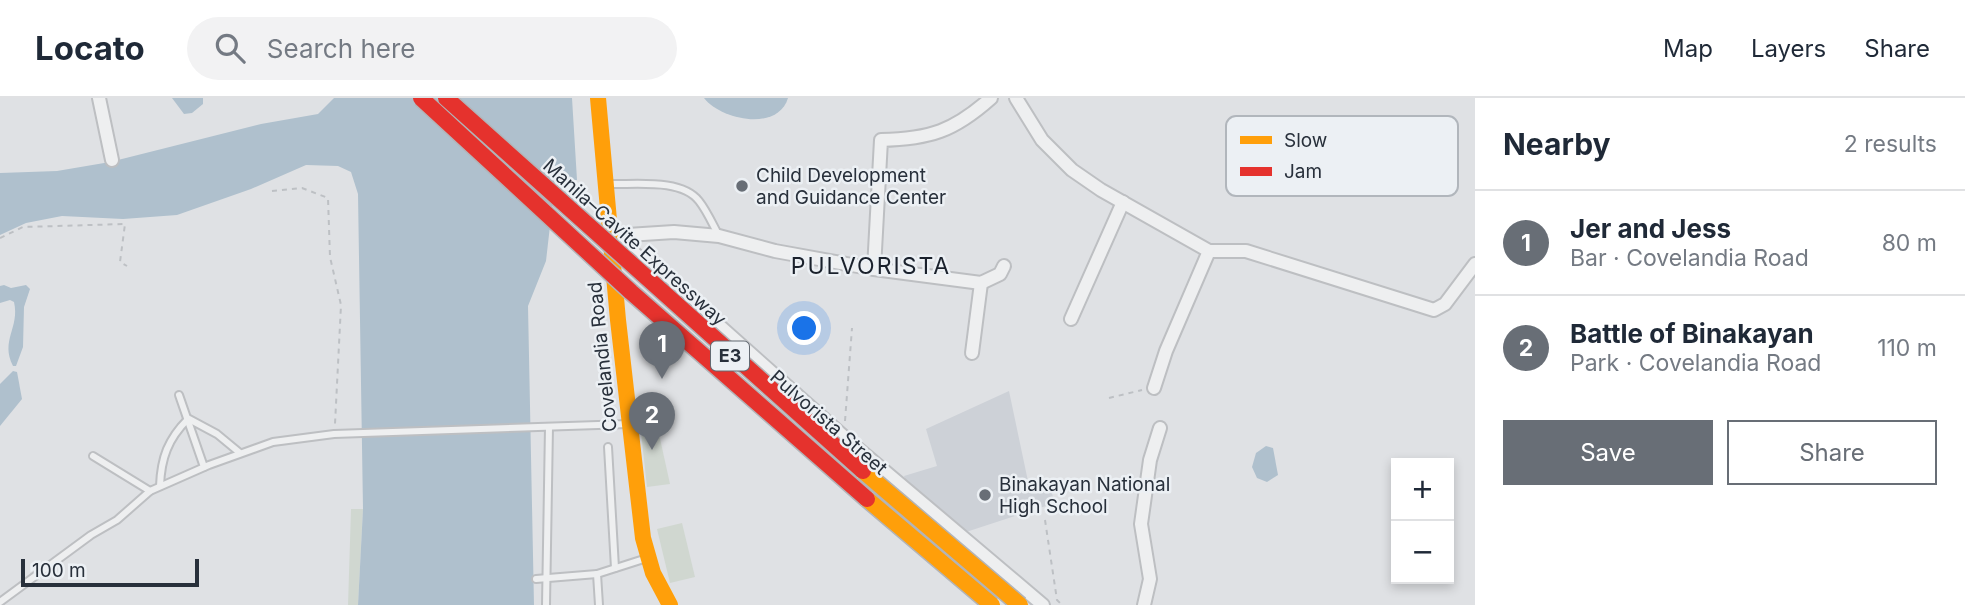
<!DOCTYPE html>
<html lang="en">
<head>
<meta charset="utf-8">
<style>
	:root { --surface:#fff; --page:#f2f2f3; --text:#1f2937; --muted:#747a83; --line:#e0e1e3; --accent:#686e76 }
	body { margin:0; font-family:Inter,sans-serif; background:var(--page); color:var(--text) }
	.controls { position:absolute; right:21px; bottom:21px; display:grid; overflow:hidden; border-radius:0px; box-shadow:0 4px 10px #0003 }
	.controls button { width:63px; height:63px; display:grid; place-items:center; padding:0; border:0; border-bottom:2px solid var(--line); background:var(--surface); color:var(--text); font:35px sans-serif }
	.scale { position:absolute; left:21px; bottom:18px; width:178px; box-sizing:border-box; padding-left:7px; border:4px solid #28303b; border-top:0; font-size:19px; line-height:24px; white-space:nowrap; color:#28303b; -webkit-text-stroke:5px #ecf0f4; paint-order:stroke }
	.you { position:absolute; left:805px; top:231px; width:24px; height:24px; margin:-18px; border:5px solid #fff; border-radius:50%; background:#1a73e8; box-shadow:0 0 0 10px #1a73e833 }
	.badge { display:grid; place-items:center; width:46px; height:46px; border-radius:50%; background:var(--accent); color:#fff; font-size:23px; font-weight:700 }
	.pin { position:absolute; translate:-50% -58px; filter:drop-shadow(0 2px 4px #0008) }
	.pin::after { content:''; position:absolute; top:37px; width:24px; height:21px; background:inherit; clip-path:polygon(0 0,100% 0,50% 100%) }
	.list { margin:0; padding:0; list-style:none }
	h2 { display:flex; justify-content:space-between; align-items:center; height:91px; margin:0; padding:0 28px; font-size:30px }
	h2 small { font-size:23px; font-weight:400; color:var(--muted) }
	.list li { display:grid; grid-template-columns:46px 1fr auto; gap:21px; align-items:center; box-sizing:border-box; height:105px; padding:0 28px; border-top:2px solid var(--line) }
	.list b { display:block; font-size:26px; white-space:nowrap }
	.list p { margin:0; font-size:23px; white-space:nowrap; color:var(--muted) }
	.list em { font-size:23px; font-style:normal; color:var(--muted) }
	.actions { display:flex; gap:14px; padding:21px 28px }
	.actions a { flex:1; padding:16px 0; border:2px solid var(--accent); border-radius:0px; text-align:center; font-size:24px; color:var(--accent) }
	.actions .main { background:var(--accent); color:#fff }
	.icon { flex:none; width:38px; height:38px; fill:none; stroke:currentColor; stroke-width:2; stroke-linecap:round; stroke-linejoin:round }
	.map { position:relative; flex:none; width:1475px; height:507px; overflow:hidden }
	header { display:flex; align-items:center; gap:42px; box-sizing:border-box; height:98px; padding:0 35px; background:var(--surface); border-bottom:2px solid var(--line) }
	header strong { font-size:33px }
	nav { display:flex; gap:38px; margin-inline-start:auto; font-size:24px }
	.search { width:490px; height:63px; background:var(--page); display:flex; align-items:center; gap:18px; box-sizing:border-box; padding:0 24px; border-radius:38px; color:var(--muted); font-size:26px }
	main { display:flex }
	aside { flex:1; background:var(--surface) }
	.map>svg:first-child { display:block }
	.built { fill:#cdd1d7 }
	.green { fill:#d0d7d0 }
	.water { fill:#afc0cd }
	.lines { fill:none; stroke-linecap:round; stroke-linejoin:round }
	.lane-casing { stroke:#bdbfc2; stroke-width:10 }
	.street-casing { stroke:#bdbfc2; stroke-width:16 }
	.path { stroke:#bdc0c4; stroke-width:2; stroke-dasharray:5 5; stroke-linecap:butt }
	.lane { stroke:#eeeff0; stroke-width:6 }
	.street { stroke:#eeeff0; stroke-width:12 }
	.slow { stroke:#ff9f0a; stroke-width:16 }
	.slow-bridge-casing { stroke:#b2b4b8; stroke-width:19; stroke-linecap:butt }
	.jam-bridge-casing { stroke:#b2b4b8; stroke-width:19; stroke-linecap:butt }
	.slow-bridge { stroke:#ff9f0a; stroke-width:16 }
	.jam-bridge { stroke:#e5322d; stroke-width:16 }
	.poi-dot { fill:#686e76; stroke:#ecf0f4; stroke-width:2.5 }
	.labels { text-anchor:middle; stroke-width:5; stroke-linejoin:round; paint-order:stroke }
	.shield { fill:#ecf0f4; stroke:#636a72; stroke-width:2 }
	.shield-label { font-size:18px; font-weight:bold; fill:#28303b }
	.poi-label { font-size:19px; fill:#28303b; stroke:#ecf0f4; text-anchor:start }
	.street-label { font-size:19px; fill:#28303b; stroke:#ecf0f4 }
	.quarter-label { font-size:23px; letter-spacing:2px; fill:#1a212c; stroke:#ecf0f4 }
	.key { fill:#ecf0f4; stroke:#b1b6bc; stroke-width:2 }
	.key-label { font-size:19px; fill:#28303b }
</style>
</head>
<body>
<header>
<strong>Locato</strong>
<div class="search"><svg class="icon" aria-label="search" viewBox="0 0 24 24"><circle cx="10" cy="10" r="6"/><path d="M15 15l6 6"/></svg>Search here</div>
<nav><a>Map</a><a>Layers</a><a>Share</a></nav>
</header>
<main>
<div class="map">
<svg width="1475" height="507" viewBox="0 0 1475 507">
	<rect width="100%" height="100%" fill="#dfe1e4"/>
	<polygon class="built" points="1009,293 1029,388 1048,383 1055,405 963,435 907,387 904,378 937,368 926,331"/>
	<g class="green">
		<polygon points="651,322 659,336 670,386 647,389 640,325"/>
		<polygon points="351,411 363,411 358,507 348,507"/>
		<polygon points="682,425 695,479 670,485 657,431"/>
	</g>
	<g class="water">
		<polygon points="172,0 203,0 203,6 192,15 184,16"/>
		<polygon points="334,0 572,0 577,82 555,84 546,163 528,208 534,507 358,507 363,411 358,96 351,74 338,68 306,67 251,91 177,117 123,121 62,118 26,125 0,137 0,75 57,73 110,64 261,26 318,16"/>
		<path d="M 704,0 L 788,0 C 778,34 721,22 704,0 Z"/>
		<path d="M 4,187 L 11,190 L 26,187 L 30,191 L 24,209 L 23,249 L 16,268 L 13,268 C 0,242 20,230 14,204 L 10,202 L 0,205 L 0,188 Z"/>
		<polygon points="13,273 17,274 22,301 0,328 0,286"/>
		<polygon points="1266,348 1273,350 1278,377 1267,384 1257,380 1252,369 1256,355"/>
	</g>
	<g class="lines">
		<defs>
			<g id="lane">
				<path d="M 608,86 C 634,87 681,80 699,103 C 707,113 713,127 719,138"/>
				<polyline points="179,297 204,369"/>
				<polyline points="189,321 217,336 240,355"/>
				<polyline points="608,349 615,470"/>
				<polyline points="93,358 150,393"/>
				<path d="M 160,388 C 161,360 168,341 188,321"/>
				<polyline points="597,476 599,507"/>
				<polyline points="536,481 597,476 647,460"/>
				<polyline points="0,504 91,437 117,422 150,393 209,367 273,344 334,336 628,326"/>
				<polyline points="546,507 549,329"/>
			</g>
			<g id="street">
				<polyline points="99,0 112,62"/>
				<polyline points="1016,0 1042,42 1072,72 1101,92 1209,153 1246,153 1434,212 1445,206 1475,166"/>
				<polyline points="618,137 625,148 669,183 843,338 1043,507"/>
				<path d="M 612,138 L 674,134 L 719,138 L 775,153 L 874,171 L 881,42 C 930,41 954,33 991,0"/>
				<polyline points="874,171 981,185 1000,176 1004,168"/>
				<polyline points="1071,221 1123,104"/>
				<polyline points="972,255 981,185"/>
				<polyline points="1154,290 1166,253 1209,153"/>
				<polyline points="1144,507 1150,481 1141,426 1150,362 1160,330"/>
			</g>
		</defs>
		<use href="#lane" class="lane-casing"/>
		<use href="#street" class="street-casing"/>
		<g class="path">
			<polyline points="272,93 302,90 328,100 330,159 341,207 335,326"/>
			<polyline points="0,140 23,129 125,126 120,164 127,168"/>
			<polyline points="1109,300 1142,292"/>
			<polyline points="845,323 852,230"/>
			<polyline points="1045,422 1057,502 1062,507"/>
		</g>
		<use href="#lane" class="lane"/>
		<use href="#street" class="street"/>
		<polyline class="slow" points="598,0 618,222 643,440 653,475 670,507"/>
		<defs>
			<g id="slow-bridge">
				<polyline points="863,373 1020,507"/>
				<polyline points="867,401 992,507"/>
			</g>
			<g id="jam-bridge">
				<polyline points="421,0 631,194 867,401"/>
				<polyline points="446,0 863,373"/>
			</g>
		</defs>
		<use href="#slow-bridge" class="slow-bridge-casing"/>
		<use href="#jam-bridge" class="jam-bridge-casing"/>
		<use href="#slow-bridge" class="slow-bridge"/>
		<use href="#jam-bridge" class="jam-bridge"/>
	</g>
	<g class="poi-dot">
		<circle cx="742" cy="88" r="7"/>
		<circle cx="985" cy="397" r="7"/>
	</g>
	<g class="labels">
		<rect class="shield" x="711" y="243.5" width="38" height="29" rx="5"/>
		<g class="shield-label">
			<text x="730" y="264">E3</text>
		</g>
		<g class="poi-label">
			<text x="756" y="84">Child Development<tspan x="756" dy="22">and Guidance Center</tspan></text>
			<text x="999" y="393">Binakayan National<tspan x="999" dy="22">High School</tspan></text>
		</g>
		<g class="street-label">
			<text transform="translate(635 144) rotate(42)" y="7">Manila–Cavite Expressway</text>
			<text transform="translate(602 259) rotate(-96)" y="7">Covelandia Road</text>
			<text transform="translate(829 324) rotate(41)" y="7">Pulvorista Street</text>
		</g>
		<g class="quarter-label">
			<text x="871" y="176">PULVORISTA</text>
		</g>
	</g>
	<rect x="1226" y="18" width="232" height="80" rx="10" class="key"/>
	<rect x="1240" y="38" width="32" height="8" fill="#ff9f0a"/>
	<rect x="1240" y="69" width="32" height="9" fill="#e5322d"/>
	<g class="key-label">
		<text x="1284" y="49">Slow</text>
		<text x="1284" y="80">Jam</text>
	</g>
</svg>
<div class="controls">
<button>+</button>
<button>−</button>
</div>
<div class="scale">100 m</div>
<div class="you"></div>
<div class="pin badge" style="left:662px;top:281px">1</div>
<div class="pin badge" style="left:652px;top:352px">2</div>
</div>
<aside>
<h2>Nearby<small>2 results</small></h2>
<ul class="list">
<li><span class="badge">1</span><div><b>Jer and Jess</b><p>Bar · Covelandia Road</p></div><em>80 m</em></li>
<li><span class="badge">2</span><div><b>Battle of Binakayan</b><p>Park · Covelandia Road</p></div><em>110 m</em></li>
</ul>
<div class="actions"><a class="main">Save</a><a>Share</a></div>
</aside>
</main>
</body>
</html>
